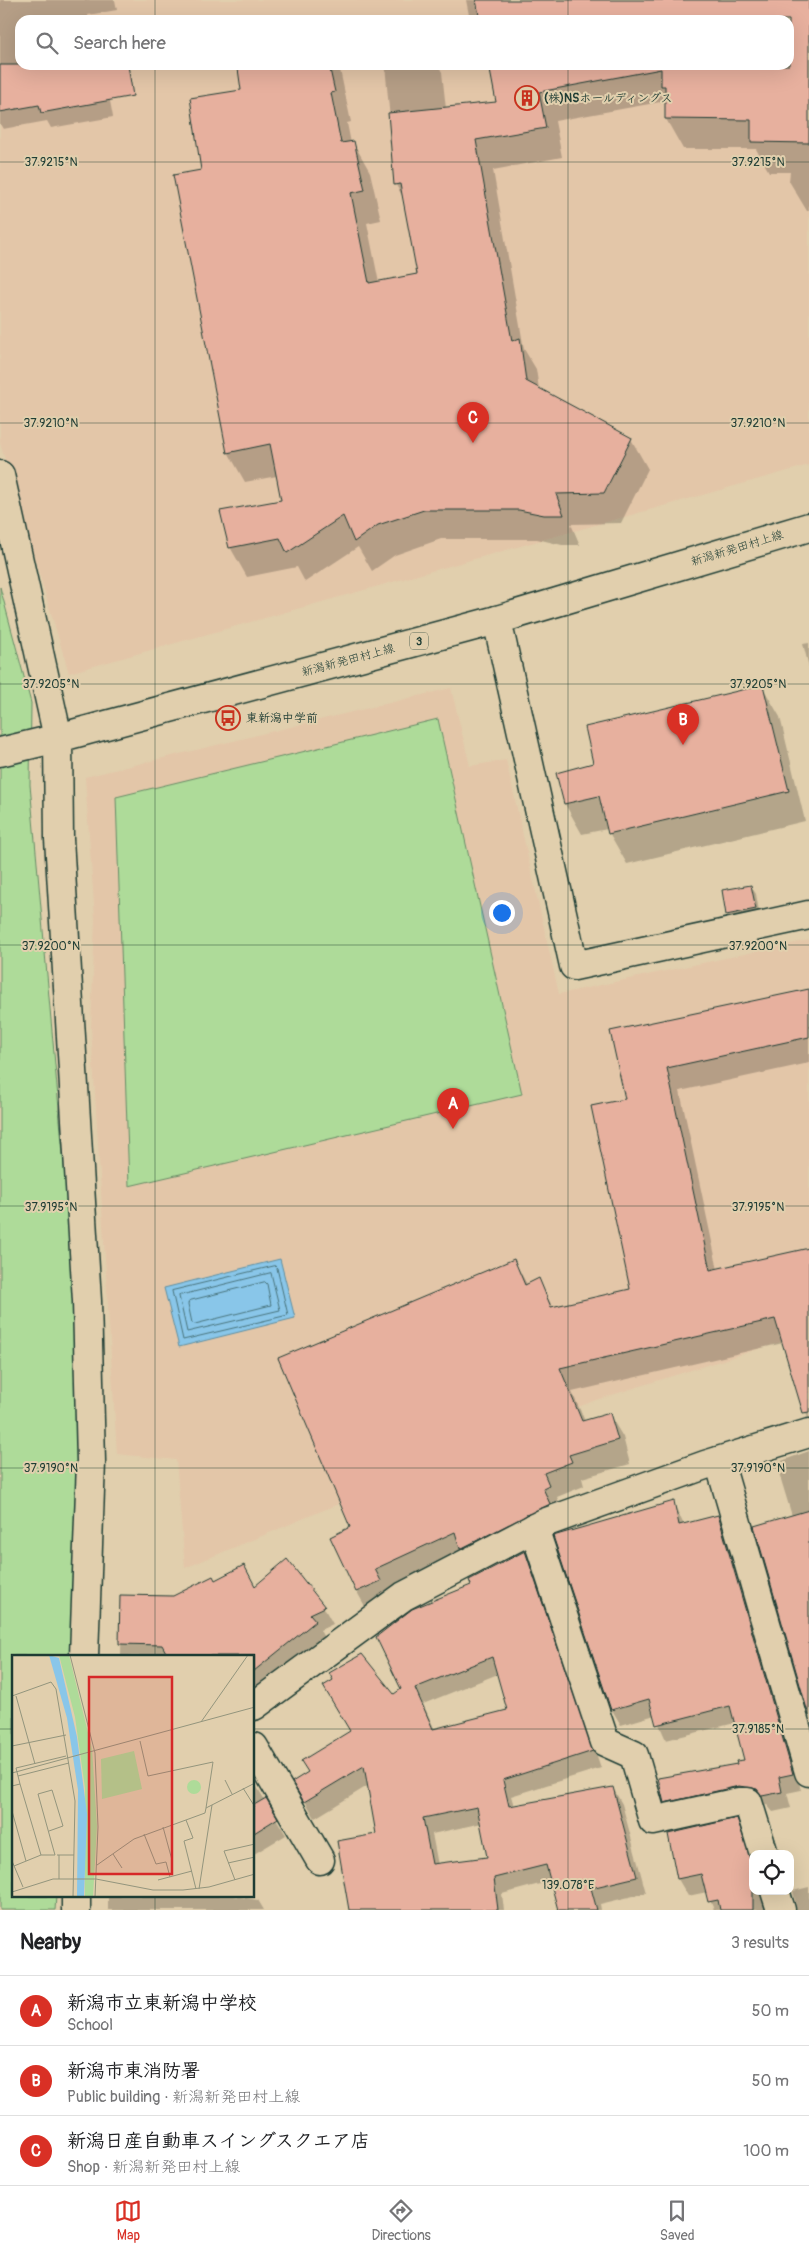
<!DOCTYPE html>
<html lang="en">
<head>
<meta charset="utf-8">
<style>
	:root { --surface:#fff; --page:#f2f2f2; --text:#202124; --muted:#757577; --line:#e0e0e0; --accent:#d93025 }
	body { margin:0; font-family:Pangolin,"Klee One",sans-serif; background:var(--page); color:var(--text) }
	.controls { position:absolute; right:15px; bottom:15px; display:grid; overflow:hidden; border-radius:10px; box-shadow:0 5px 20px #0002 }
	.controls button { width:45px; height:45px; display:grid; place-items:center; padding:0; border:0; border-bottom:1px solid var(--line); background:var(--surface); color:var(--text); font:25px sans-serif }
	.you { position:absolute; left:501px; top:912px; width:18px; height:18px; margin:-12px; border:4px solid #fff; border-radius:50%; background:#1a73e8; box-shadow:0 0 0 8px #1a73e833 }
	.badge { display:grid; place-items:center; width:32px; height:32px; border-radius:50%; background:var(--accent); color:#fff; font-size:16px; font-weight:700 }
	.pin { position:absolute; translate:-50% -41px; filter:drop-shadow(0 1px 2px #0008) }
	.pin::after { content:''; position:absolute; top:26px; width:18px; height:15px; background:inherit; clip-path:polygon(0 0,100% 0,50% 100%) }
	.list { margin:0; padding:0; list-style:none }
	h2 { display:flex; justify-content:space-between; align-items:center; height:65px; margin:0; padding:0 20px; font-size:21px }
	h2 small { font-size:16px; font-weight:400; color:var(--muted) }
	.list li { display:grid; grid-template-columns:32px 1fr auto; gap:15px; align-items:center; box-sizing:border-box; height:70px; padding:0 20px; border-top:1px solid var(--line) }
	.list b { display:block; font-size:19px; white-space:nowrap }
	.list p { margin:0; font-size:16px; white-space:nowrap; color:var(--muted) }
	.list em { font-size:16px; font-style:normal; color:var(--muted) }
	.icon { flex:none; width:28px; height:28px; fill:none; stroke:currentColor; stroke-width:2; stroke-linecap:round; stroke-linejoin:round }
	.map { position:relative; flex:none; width:809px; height:1910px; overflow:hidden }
	.search { position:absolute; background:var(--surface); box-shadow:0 5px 20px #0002; left:15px; right:15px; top:15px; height:55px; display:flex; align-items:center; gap:12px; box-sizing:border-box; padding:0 18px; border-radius:15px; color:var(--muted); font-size:19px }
	.sheet { height:275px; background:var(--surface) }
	nav { display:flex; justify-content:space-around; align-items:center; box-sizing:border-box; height:70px; border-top:1px solid var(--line); background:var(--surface); font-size:14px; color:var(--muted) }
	nav a { display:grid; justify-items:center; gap:2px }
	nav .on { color:var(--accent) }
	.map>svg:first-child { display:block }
	.built { fill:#e3c6a8; fill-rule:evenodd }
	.green { fill:#aedb99; stroke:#668c66 }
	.water { fill:#89c6e9; stroke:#5f8fa1 }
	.shadow { fill:#0003; fill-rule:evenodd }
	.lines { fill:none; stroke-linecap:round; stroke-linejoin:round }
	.shore { stroke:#49747c; stroke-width:1 }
	.building { fill:#e7b09e; stroke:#1f3d34; fill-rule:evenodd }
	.street-casing { stroke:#1f3d34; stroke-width:31 }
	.primary-casing { stroke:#1f3d34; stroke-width:31 }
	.street { stroke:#e1cfad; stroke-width:28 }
	.primary { stroke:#e1cfad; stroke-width:28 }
	.ticks { fill:none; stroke:#1f3d34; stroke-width:1; stroke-opacity:0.45 }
	.labels { text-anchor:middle; stroke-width:4; stroke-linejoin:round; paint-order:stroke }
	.shield { fill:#e1cfad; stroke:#596958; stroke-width:1 }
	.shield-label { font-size:11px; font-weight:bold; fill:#1f3d34 }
	.poi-label { font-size:12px; font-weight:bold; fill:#1f3d34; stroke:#e1cfad; text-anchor:start }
	.street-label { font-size:12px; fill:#1f3d34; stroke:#e1cfad }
	.inset-road { fill:none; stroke:#93957d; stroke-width:1 }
	.view { fill:#d62828; fill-opacity:0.15; stroke:#d62828; stroke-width:2.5 }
	.inset-edge { fill:none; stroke:#1f3d34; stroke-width:2.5 }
	.ticks-label { font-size:12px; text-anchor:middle; fill:#1f3d34; stroke:#e1cfad; stroke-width:4; stroke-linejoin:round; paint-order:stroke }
</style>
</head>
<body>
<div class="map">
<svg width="809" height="1910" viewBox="0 0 809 1910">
	<rect width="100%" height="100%" fill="#e1cfad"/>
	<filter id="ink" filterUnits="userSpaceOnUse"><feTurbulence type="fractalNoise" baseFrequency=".02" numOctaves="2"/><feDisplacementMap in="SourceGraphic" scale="10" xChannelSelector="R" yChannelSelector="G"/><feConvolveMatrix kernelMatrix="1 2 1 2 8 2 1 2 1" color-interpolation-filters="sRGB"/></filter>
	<g filter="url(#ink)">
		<g class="built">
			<path d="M 0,0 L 809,0 L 809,465 L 69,673 L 0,443 ZM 20,20 L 789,20 L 789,65 L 20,65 Z"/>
			<polygon points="451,688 470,766 506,760 559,994 809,940 809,1333 596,1400 417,1471 185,1568 176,1460 117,1454 91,1028 95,919 85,777"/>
		</g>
		<g class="green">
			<polygon points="0,587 31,703 30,785 70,1232 79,1445 70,1656 14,1656 14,1896 56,1896 55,1910 0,1910"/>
			<polygon points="438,719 522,1094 129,1186 116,797"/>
		</g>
		<polygon class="water" points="280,1259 295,1318 179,1347 164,1288"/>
		<g class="shadow">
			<polygon points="0,0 115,0 117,10 88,15 89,20 20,20 20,65 96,65 107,85 113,117 51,128 47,121 3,129 0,124"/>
			<polygon points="466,0 809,0 809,211 807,211 789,181 790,172 769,172 756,149 683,149 666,119 666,101 555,121 562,157 493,170 524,349 536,369 539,389 631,439 648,469 621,523 571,524 580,545 562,545 537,539 441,539 395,555 372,571 358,547 305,582 297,567 247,577 230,547 283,501 277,476 245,482 228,452 202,170 243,91 271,65 339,65 351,122 347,123 351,143 353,142 370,172 381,220 367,223 379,283 419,275 404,199 396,185 385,65 438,65 442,72 446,109 497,104 490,65 789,65 789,20 470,20"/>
			<polygon points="809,643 809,667 803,644"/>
			<polygon points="762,686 780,717 805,821 627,864 607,829 582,834 565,804 595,764"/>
			<polygon points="751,886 756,894 760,917 732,923 727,914"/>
			<polygon points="809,990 809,1063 680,1091 718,1270 809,1249 809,1419 802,1407 783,1343 572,1392 585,1421 609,1414 623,1437 630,1464 582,1478 584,1486 557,1497 562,1509 370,1615 357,1592 331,1537 352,1528 514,1261 528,1286 538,1280 553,1308 631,1290 627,1099 612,1032"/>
			<polygon points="809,1451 809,1563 792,1516 776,1463"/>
			<polygon points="673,1502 684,1525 718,1516 727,1532 738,1570 709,1575 740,1595 750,1611 801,1790 787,1793 791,1808 773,1812 767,1805 748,1802 674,1818 665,1802 745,1761 735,1723 666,1740 655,1715 621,1725 612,1710"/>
			<path d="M 525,1552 L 534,1568 L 601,1768 L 511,1796 L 514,1806 L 613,1788 L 622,1804 L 646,1893 L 600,1904 L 601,1910 L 564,1910 L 551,1881 L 502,1894 L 504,1910 L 350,1910 L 377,1835 L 369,1785 L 315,1818 L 294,1782 L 310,1773 L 352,1732 L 403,1690 L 472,1586 ZM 498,1674 L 509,1711 L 435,1730 L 423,1704 ZM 482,1823 L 488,1858 L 438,1865 L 432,1834 Z"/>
			<polygon points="215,1582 255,1587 324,1608 333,1624 320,1630 324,1638 254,1695 254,1656 121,1656 122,1596 173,1598"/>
			<polygon points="254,1782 286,1835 254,1854"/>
			<polygon points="736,1820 746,1837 753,1859 753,1891 767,1891 770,1910 714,1910 707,1892 688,1896 678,1879"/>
			<polygon points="809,1887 809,1910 797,1910 793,1891"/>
			<polygon points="108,1896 234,1896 258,1900 264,1910 108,1910"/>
		</g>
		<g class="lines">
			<g class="shore">
				<polygon points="275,1266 277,1268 288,1315 183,1340 172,1291"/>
				<polygon points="271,1273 280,1310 187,1332 179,1296"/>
				<polygon points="265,1282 267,1284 271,1305 195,1324 192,1323 188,1304 189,1301"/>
			</g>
		</g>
		<g class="building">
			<polygon points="476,0 809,0 809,143 751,142 751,120 665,119 665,86 661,86 661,69 539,92 546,128 476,140 512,341 520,338 526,381 632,438 604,493 556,494 564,515 544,515 519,510 424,510 378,525 354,542 343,516 287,553 280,538 229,548 220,511 281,500 270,444 227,453 173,175 201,170 190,98 241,90 238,69 264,65 329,65 335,92 331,93 341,143 354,141 365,190 351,193 369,283 417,274 400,184 394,185 388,113 496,102 489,65 789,65 789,20 480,20"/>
			<polygon points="0,65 128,65 133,96 41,113 39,105 0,112"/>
			<polygon points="763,685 789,791 608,834 599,796 564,804 556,773 593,763 585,727"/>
			<polygon points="751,885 756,909 726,915 722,890"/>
			<polygon points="809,989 809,1037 667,1068 710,1270 809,1248 809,1412 803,1413 775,1319 560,1368 582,1421 610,1413 618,1440 569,1455 572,1462 544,1473 549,1485 543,1488 550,1504 460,1549 455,1532 375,1569 381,1581 356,1592 330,1537 350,1527 278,1358 514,1259 525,1285 539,1278 551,1307 630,1289 591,1106 625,1099 610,1031"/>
			<polygon points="674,1501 679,1525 718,1515 793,1774 779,1777 782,1792 762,1796 757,1789 739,1786 664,1803 658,1778 737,1764 736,1761 744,1760 730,1706 656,1725 649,1699 611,1710 553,1536"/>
			<polygon points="809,1510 809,1716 754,1526"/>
			<path d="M 525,1551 L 593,1751 L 503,1780 L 509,1806 L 613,1787 L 637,1877 L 591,1888 L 597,1910 L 558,1910 L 546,1865 L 494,1878 L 498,1910 L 349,1910 L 337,1841 L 376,1834 L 364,1766 L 304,1802 L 292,1782 L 308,1772 L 301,1761 L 350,1731 L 323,1686 L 333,1680 L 329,1673 L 362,1654 L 394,1694 L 401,1689 L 376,1637 L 412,1609 L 471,1585 L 469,1580 ZM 492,1657 L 507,1710 L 433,1729 L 415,1688 ZM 477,1807 L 487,1857 L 432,1864 L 423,1818 Z"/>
			<polygon points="287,1559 325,1607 310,1614 316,1621 254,1671 254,1656 168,1656 162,1645 119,1644 120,1595 173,1596 213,1576 215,1580 244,1565 255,1586"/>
			<polygon points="266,1798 278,1818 254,1833 254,1805"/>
			<polygon points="737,1818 753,1865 753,1910 720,1910 718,1900 708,1902 701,1874 677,1879 668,1834"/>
		</g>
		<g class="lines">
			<defs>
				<g id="street">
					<polyline points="0,475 58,738 59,839 87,1301 91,1462 84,1656"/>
					<polyline points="497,620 574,966 809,915"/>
					<polyline points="719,1461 809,1772"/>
					<polyline points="534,1528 605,1742 634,1755 653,1821 739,1802 748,1802 764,1854"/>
					<polyline points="254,1706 404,1596 544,1523 705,1465 809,1433"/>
					<polyline points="254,1747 320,1860"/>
					<polyline points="775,1891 781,1910"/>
					<polyline points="76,1910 76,1896"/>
				</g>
				<polyline id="primary" points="0,752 58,738 497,620 809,527"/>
			</defs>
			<use href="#street" class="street-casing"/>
			<use href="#primary" class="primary-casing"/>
			<use href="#street" class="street"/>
			<use href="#primary" class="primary"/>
		</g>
	</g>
	<path class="ticks" d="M 155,0 L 155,20M 568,0 L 568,20M 155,65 L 155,1656M 568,65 L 568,1910M 0,162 L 809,162M 0,423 L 809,423M 0,684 L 809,684M 0,945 L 809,945M 0,1206 L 809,1206M 0,1468 L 809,1468M 0,1729 L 14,1729M 254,1729 L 809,1729M 155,1896 L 155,1910"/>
	<defs>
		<symbol id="building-ring" viewBox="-11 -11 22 22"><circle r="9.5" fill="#e1cfad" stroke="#c8321e" stroke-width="1.5"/><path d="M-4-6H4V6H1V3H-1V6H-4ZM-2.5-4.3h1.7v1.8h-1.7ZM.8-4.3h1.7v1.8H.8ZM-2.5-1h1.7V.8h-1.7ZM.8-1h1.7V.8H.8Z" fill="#c8321e"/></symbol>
		<symbol id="bus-ring" viewBox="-11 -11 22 22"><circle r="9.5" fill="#e1cfad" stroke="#c8321e" stroke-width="1.5"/><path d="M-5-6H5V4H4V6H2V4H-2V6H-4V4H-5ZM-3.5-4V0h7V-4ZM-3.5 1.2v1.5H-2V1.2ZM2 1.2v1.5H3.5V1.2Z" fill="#c8321e"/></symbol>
	</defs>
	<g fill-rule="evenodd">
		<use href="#building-ring" x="513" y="84" width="28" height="28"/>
		<use href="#bus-ring" x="214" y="704" width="28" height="28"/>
	</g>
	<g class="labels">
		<rect class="shield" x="410" y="632.5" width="18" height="17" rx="4"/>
		<g class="shield-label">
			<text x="419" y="645">3</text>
		</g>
		<g class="poi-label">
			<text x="544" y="102">(株)NSホールディングス</text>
			<text x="246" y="722">東新潟中学前</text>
		</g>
		<g class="street-label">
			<text transform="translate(737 548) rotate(-17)" y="4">新潟新発田村上線</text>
			<text transform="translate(348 660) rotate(-15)" y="4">新潟新発田村上線</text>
		</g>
	</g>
	<g transform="translate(12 1655)">
		<rect width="242" height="242" fill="#e1cfad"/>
		<path d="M 47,0 L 57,0 L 80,94 L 85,171 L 81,242 L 73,242 L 73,133 L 63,62 ZM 122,96 L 130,134 L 90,144 L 89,104 ZM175 132a7 7 0 1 1 14 0a7 7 0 1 1-14 0Z" fill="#aedb99"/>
		<path d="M 37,0 L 47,3 L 65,82 L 75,159 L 72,242 L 65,242 L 66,135 L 55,63 Z" fill="#89c6e9"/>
		<path class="inset-road" d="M 58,0 L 83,98 L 86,172 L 83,242M 0,41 L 39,27 L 44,34 L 63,146 L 61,242M 4,41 L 23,109M 189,67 L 236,0M 128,86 L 136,121 L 201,107 L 194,153M 0,91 L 54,80M 0,118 L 243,52M 6,121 L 57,108M 213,125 L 220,139M 8,129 L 4,113 L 54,101M 0,131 L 8,129 L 29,200 L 43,200 L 26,139 L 40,135 L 51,171 L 37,176M 231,133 L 243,152M 0,156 L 14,206M 174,165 L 181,183 L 172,186 L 184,234M 151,172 L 160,205M 132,179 L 144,209 L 154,207 L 158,222M 101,199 L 110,213M 45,200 L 62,200M 0,206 L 11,232M 216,208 L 243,202M 85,210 L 122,184 L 193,158 L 194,153 L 243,128M 2,211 L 29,200M 47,224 L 47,200M 146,225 L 180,216M 223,225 L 212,196 L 243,189M 187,234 L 200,150M 0,237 L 41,224 L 84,224 L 141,235 L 171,235 L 197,232 L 243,219"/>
		<path class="view" d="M 77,22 L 160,22 L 160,219 L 77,219 Z"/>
		<rect width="242" height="242" class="inset-edge"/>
	</g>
	<g class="ticks-label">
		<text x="51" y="166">37.9215°N</text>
		<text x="758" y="166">37.9215°N</text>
		<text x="51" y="427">37.9210°N</text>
		<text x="758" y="427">37.9210°N</text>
		<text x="51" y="688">37.9205°N</text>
		<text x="758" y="688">37.9205°N</text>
		<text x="51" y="950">37.9200°N</text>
		<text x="758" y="950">37.9200°N</text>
		<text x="51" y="1211">37.9195°N</text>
		<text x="758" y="1211">37.9195°N</text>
		<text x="51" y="1472">37.9190°N</text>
		<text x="758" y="1472">37.9190°N</text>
		<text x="758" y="1733">37.9185°N</text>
		<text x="568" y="1889">139.078°E</text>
	</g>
</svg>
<div class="controls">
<button><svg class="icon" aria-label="locate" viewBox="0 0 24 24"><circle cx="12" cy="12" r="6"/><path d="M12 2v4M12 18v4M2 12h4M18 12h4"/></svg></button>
</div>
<div class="you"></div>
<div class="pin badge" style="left:453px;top:1129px">A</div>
<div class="pin badge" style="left:683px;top:745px">B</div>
<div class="pin badge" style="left:473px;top:443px">C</div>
<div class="search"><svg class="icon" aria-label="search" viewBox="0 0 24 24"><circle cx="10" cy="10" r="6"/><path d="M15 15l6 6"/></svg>Search here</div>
</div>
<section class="sheet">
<h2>Nearby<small>3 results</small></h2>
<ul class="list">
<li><span class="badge">A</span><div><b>新潟市立東新潟中学校</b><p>School</p></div><em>50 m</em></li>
<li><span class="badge">B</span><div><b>新潟市東消防署</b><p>Public building · 新潟新発田村上線</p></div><em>50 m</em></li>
<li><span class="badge">C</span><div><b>新潟日産自動車スイングスクエア店</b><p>Shop · 新潟新発田村上線</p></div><em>100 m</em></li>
</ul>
</section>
<nav>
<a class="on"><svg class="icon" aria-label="map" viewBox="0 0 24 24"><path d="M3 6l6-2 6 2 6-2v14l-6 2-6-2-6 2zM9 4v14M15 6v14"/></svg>Map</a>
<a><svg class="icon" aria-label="directions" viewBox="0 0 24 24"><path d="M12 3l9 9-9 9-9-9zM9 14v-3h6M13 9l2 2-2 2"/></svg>Directions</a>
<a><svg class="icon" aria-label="saved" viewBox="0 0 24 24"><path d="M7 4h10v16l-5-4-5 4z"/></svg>Saved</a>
</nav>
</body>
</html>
